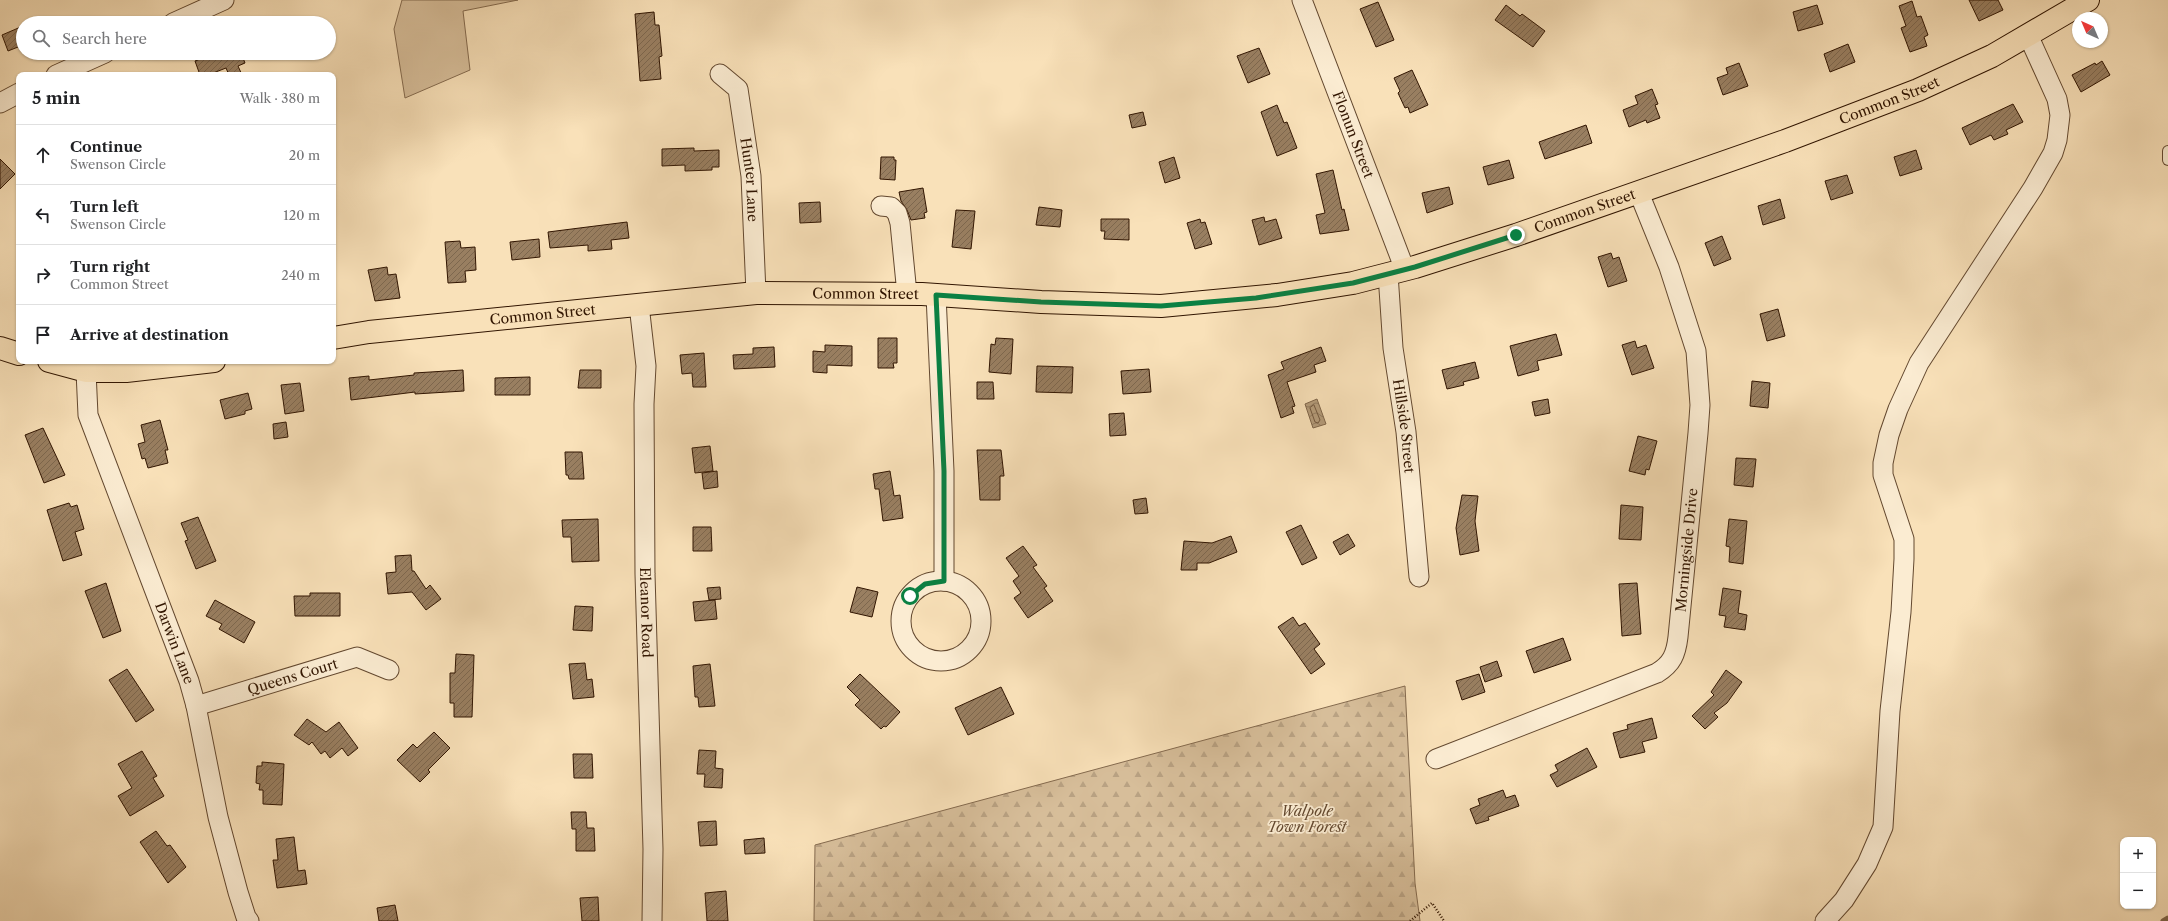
<!DOCTYPE html>
<html lang="en">
<head>
<meta charset="utf-8">
<style>
	:root { --surface:#fff; --page:#f6f6f6; --text:#202124; --muted:#757577; --line:#e0e0e0 }
	body { margin:0; font-family:"Libre Caslon Text",serif; background:var(--page); color:var(--text) }
	.controls { position:absolute; right:12px; bottom:12px; display:grid; overflow:hidden; border-radius:8px; box-shadow:0 1px 3px #0004 }
	.controls button { width:36px; height:36px; display:grid; place-items:center; padding:0; border:0; border-bottom:1px solid var(--line); background:var(--surface); color:var(--text); font:20px sans-serif }
	.compass { position:absolute; left:2072px; top:12px; width:36px; height:36px; border-radius:50%; background:var(--surface); box-shadow:0 1px 3px #0004; rotate:316deg }
	.stop { position:absolute; width:12px; height:12px; margin:-9px; border:3px solid #0b8043; border-radius:50%; background:#fff }
	.stop.end { background:#0b8043; border-color:#fff; box-shadow:0 1px 4px #0008 }
	.list { margin:0; padding:0; list-style:none }
	h2 { display:flex; justify-content:space-between; align-items:center; height:52px; margin:0; padding:0 16px; font-size:17px }
	h2 small { font-size:13px; font-weight:400; color:var(--muted) }
	.list li { display:grid; grid-template-columns:26px 1fr auto; gap:12px; align-items:center; box-sizing:border-box; height:60px; padding:0 16px; border-top:1px solid var(--line) }
	.list b { display:block; font-size:15px; white-space:nowrap }
	.list p { margin:0; font-size:13px; white-space:nowrap; color:var(--muted) }
	.list em { font-size:13px; font-style:normal; color:var(--muted) }
	.icon { flex:none; width:22px; height:22px; fill:none; stroke:currentColor; stroke-width:2; stroke-linecap:round; stroke-linejoin:round }
	.map { position:relative; flex:none; width:2168px; height:921px; overflow:hidden }
	.search { position:absolute; background:var(--surface); box-shadow:0 1px 3px #0004; left:16px; top:16px; width:320px; height:44px; display:flex; align-items:center; gap:10px; box-sizing:border-box; padding:0 14px; border-radius:22px; color:var(--muted); font-size:15px }
	.panel { position:absolute; background:var(--surface); box-shadow:0 1px 3px #0004; left:16px; top:72px; width:320px; height:292px; border-radius:8px }
	.map>svg:first-child { display:block }
	.green { fill:#d7be9a; stroke:#846a4e }
	.forest { fill:url(#forest-firs); stroke:#846a4e }
	.water { fill:url(#water-waves); stroke:#80664a }
	.lines { fill:none; stroke-linecap:round; stroke-linejoin:round }
	.shore { stroke:#73583e; stroke-width:1 }
	.stream { stroke:#80664a; stroke-width:5 }
	.building { fill:url(#building-hatch); stroke:#311501 }
	.lane-casing { stroke:#63482f; stroke-width:12 }
	.street-casing { stroke:#63482f; stroke-width:21 }
	.primary-casing { stroke:#311501; stroke-width:24 }
	.path { stroke:#311501; stroke-width:2.5; stroke-dasharray:1 2; stroke-linecap:butt }
	.lane { stroke:#fbecd2; stroke-width:10 }
	.street { stroke:#fbecd2; stroke-width:19 }
	.primary { stroke:#f9e1b9; stroke-width:22 }
	.route { stroke:#0b8043; stroke-width:5 }
	.labels { text-anchor:middle; stroke-width:3.5; stroke-linejoin:round; paint-order:stroke }
	.street-label { font-size:14px; fill:#311501; stroke:#fbecd2 }
	.park-label { font-size:14px; font-style:italic; fill:#63482f; stroke:#fbecd2 }
</style>
</head>
<body>
<div class="map">
<svg width="2168" height="921" viewBox="0 0 2168 921">
	<defs>
		<pattern id="forest-firs" width="22" height="20" patternUnits="userSpaceOnUse"><rect width="22" height="20" fill="#d7be9a"/><path d="M5 1l3.5 6h-7zM16 11l3.5 6h-7z" fill="#b9a283"/></pattern>
		<pattern id="water-waves" width="16" height="10" patternUnits="userSpaceOnUse"><rect width="16" height="10" fill="#b59c7a"/><path d="M0 5q4-4 8 0t8 0" fill="none" stroke="#947e62"/></pattern>
		<pattern id="building-hatch" width="6" height="6" patternUnits="userSpaceOnUse"><rect width="6" height="6" fill="#997f61"/><path d="M-1 1l2-2M0 6l6-6M5 7l2-2" fill="none" stroke="#7d674e"/></pattern>
	</defs>
	<rect width="100%" height="100%" fill="#f9e1b9"/>
	<filter id="stains"><feTurbulence type="fractalNoise" baseFrequency=".005" numOctaves="4"/><feColorMatrix values="0 0 0 0 .2 0 0 0 0 .09 0 0 0 0 .02 0 0 0 .5 -.17"/></filter>
	<radialGradient id="worn" r=".72"><stop offset=".6" stop-color="#630" stop-opacity="0"/><stop offset="1" stop-color="#630" stop-opacity=".3"/></radialGradient>
	<polygon class="green" points="402,0 518,0 463,11 470,70 405,98 394,29"/>
	<polygon class="forest" points="1405,686 1415,883 1420,921 814,921 815,845"/>
	<polygon class="water" points="1317,399 1326,424 1313,428 1305,404"/>
	<g class="lines">
		<polygon class="shore" points="1314,405 1320,420 1318,423 1315,422 1310,408"/>
		<polyline class="stream" points="2163,921 2168,918"/>
	</g>
	<g class="building">
		<polygon points="1969,0 1998,0 2003,10 1979,21"/>
		<polygon points="1912,1 1917,17 1921,16 1928,35 1924,37 1927,46 1910,52 1901,28 1906,26 1899,6"/>
		<polygon points="1378,2 1394,40 1376,47 1360,9"/>
		<polygon points="1506,5 1520,16 1522,14 1545,31 1533,47 1495,20"/>
		<polygon points="1817,5 1823,24 1798,31 1793,12"/>
		<polygon points="654,12 655,25 659,25 662,56 659,57 661,79 640,81 635,14"/>
		<polygon points="23,26 23,45 8,51 2,35"/>
		<polygon points="1848,44 1855,62 1830,72 1824,54"/>
		<polygon points="1259,48 1270,74 1248,83 1237,56"/>
		<polygon points="215,53 241,53 245,63 238,66 242,75 229,75 226,68 208,75 200,75 195,61"/>
		<polygon points="2102,61 2110,75 2081,92 2072,75 2095,63 2096,65"/>
		<polygon points="1739,63 1748,86 1723,95 1717,78 1728,74 1726,68"/>
		<polygon points="1412,70 1428,105 1410,113 1408,107 1405,108 1398,93 1400,91 1394,78"/>
		<polygon points="1652,89 1658,104 1655,105 1660,118 1647,123 1646,120 1629,127 1623,110 1638,104 1635,96"/>
		<polygon points="2013,104 2023,122 2006,130 2008,134 1994,140 1991,135 1970,145 1962,128"/>
		<polygon points="1277,105 1284,123 1287,122 1297,148 1277,156 1261,112"/>
		<polygon points="1143,112 1146,125 1132,128 1129,115"/>
		<polygon points="1586,125 1592,143 1545,159 1539,142"/>
		<polygon points="694,148 694,151 719,150 719,167 712,167 712,170 685,171 685,165 662,166 662,149"/>
		<polygon points="1916,150 1922,169 1900,176 1894,157"/>
		<polygon points="881,157 894,157 894,160 896,160 895,180 880,179"/>
		<polygon points="1174,157 1180,178 1165,183 1159,162"/>
		<polygon points="0,159 15,174 0,189"/>
		<polygon points="1509,160 1514,178 1488,185 1483,167"/>
		<polygon points="1333,170 1342,210 1344,209 1349,230 1320,234 1316,215 1325,213 1316,174"/>
		<polygon points="1847,175 1853,193 1831,200 1825,181"/>
		<polygon points="1449,187 1453,204 1427,213 1422,193"/>
		<polygon points="923,188 927,212 924,213 925,218 911,220 907,210 901,201 899,192"/>
		<polygon points="1780,199 1785,218 1763,225 1758,206"/>
		<polygon points="820,202 821,222 800,223 799,203"/>
		<polygon points="1039,207 1062,210 1060,227 1036,225"/>
		<polygon points="956,210 975,211 971,249 952,247"/>
		<polygon points="1264,217 1265,222 1276,219 1282,238 1259,245 1252,220"/>
		<polygon points="1101,219 1129,219 1129,240 1104,239 1105,231 1101,231"/>
		<polygon points="1200,219 1201,223 1205,222 1212,244 1195,249 1187,223"/>
		<polygon points="627,222 629,238 611,240 612,249 588,251 588,245 550,248 548,232"/>
		<polygon points="1722,236 1731,259 1714,266 1705,243"/>
		<polygon points="539,239 540,257 512,260 510,242"/>
		<polygon points="460,241 461,248 475,247 476,270 465,271 466,282 448,283 445,242"/>
		<polygon points="1611,253 1613,259 1619,257 1627,281 1608,287 1598,257"/>
		<polygon points="387,267 388,275 396,274 400,298 375,301 368,270"/>
		<polygon points="1778,309 1785,336 1767,341 1760,314"/>
		<polygon points="1556,334 1562,355 1537,361 1539,370 1518,376 1510,346"/>
		<polygon points="878,338 897,338 897,363 893,363 894,368 878,368"/>
		<polygon points="996,338 1013,339 1011,374 989,372 991,344 995,345"/>
		<polygon points="1635,341 1637,348 1646,345 1654,368 1632,375 1622,345"/>
		<polygon points="825,345 852,346 852,366 827,365 827,373 813,372 813,351 825,352"/>
		<polygon points="774,347 775,367 734,369 733,355 753,354 753,348"/>
		<polygon points="1321,347 1326,361 1314,365 1316,372 1287,382 1295,406 1292,407 1294,413 1281,418 1268,375 1284,369 1281,362"/>
		<polygon points="704,353 706,387 693,387 692,373 682,374 680,355"/>
		<polygon points="1475,362 1479,378 1463,382 1464,385 1447,389 1442,370"/>
		<polygon points="1037,366 1073,367 1072,393 1036,392"/>
		<polygon points="1149,369 1151,392 1123,394 1121,371"/>
		<polygon points="463,370 464,391 415,394 415,392 351,400 349,378 369,376 369,380 414,375 414,373"/>
		<polygon points="580,370 601,370 601,388 578,388"/>
		<polygon points="530,377 530,395 495,395 495,378"/>
		<polygon points="1752,381 1770,383 1768,408 1750,406"/>
		<polygon points="977,382 993,382 994,399 977,399"/>
		<polygon points="300,383 304,411 285,414 281,385"/>
		<polygon points="248,393 252,409 245,411 245,414 225,419 220,400"/>
		<polygon points="1548,399 1550,413 1535,416 1532,402"/>
		<polygon points="1124,413 1126,435 1110,436 1109,414"/>
		<polygon points="160,420 168,450 165,450 168,463 148,468 145,458 142,459 138,444 145,442 141,425"/>
		<polygon points="286,422 288,437 274,439 273,424"/>
		<polygon points="43,428 65,475 44,483 25,435"/>
		<polygon points="1638,436 1657,441 1649,470 1646,469 1645,475 1629,471"/>
		<polygon points="710,446 713,471 695,473 692,448"/>
		<polygon points="977,450 1001,450 1004,476 1000,476 1000,500 980,500"/>
		<polygon points="565,452 582,452 584,479 569,479 568,475 566,475"/>
		<polygon points="1736,458 1756,459 1753,487 1734,485"/>
		<polygon points="717,471 718,487 704,489 702,473"/>
		<polygon points="890,471 894,496 900,495 903,518 883,521 879,489 875,489 873,474"/>
		<polygon points="1462,495 1478,496 1475,521 1479,551 1460,555 1456,528"/>
		<polygon points="1146,498 1148,513 1135,514 1133,500"/>
		<polygon points="69,503 71,507 77,505 84,529 75,532 82,555 63,561 47,510"/>
		<polygon points="1621,505 1643,507 1641,540 1619,539"/>
		<polygon points="198,517 216,561 196,569 185,541 188,540 181,523"/>
		<polygon points="598,519 599,561 572,562 571,537 563,537 562,520"/>
		<polygon points="1729,519 1747,521 1743,564 1729,562 1730,547 1726,546"/>
		<polygon points="1301,525 1317,558 1302,565 1286,532"/>
		<polygon points="693,527 711,527 712,551 693,551"/>
		<polygon points="1348,534 1355,546 1340,555 1333,542"/>
		<polygon points="1231,536 1237,552 1209,563 1197,563 1197,570 1181,570 1184,541 1212,543"/>
		<polygon points="1023,546 1037,565 1033,567 1047,586 1044,588 1053,601 1028,618 1014,598 1021,593 1013,581 1019,576 1006,558"/>
		<polygon points="411,555 412,571 414,571 426,589 430,585 441,599 426,610 412,592 388,594 386,573 396,572 395,556"/>
		<polygon points="106,583 121,631 103,638 85,591"/>
		<polygon points="1637,583 1641,634 1622,636 1619,584"/>
		<polygon points="720,587 721,599 709,600 707,588"/>
		<polygon points="857,587 878,592 872,617 850,612"/>
		<polygon points="1723,588 1741,591 1738,613 1747,615 1745,630 1724,627 1726,616 1719,615"/>
		<polygon points="310,593 340,593 340,616 295,616 294,596 310,596"/>
		<polygon points="215,600 255,622 244,643 219,629 222,624 206,616"/>
		<polygon points="715,600 717,619 695,621 693,602"/>
		<polygon points="575,606 593,607 592,631 573,630"/>
		<polygon points="1293,617 1299,626 1305,623 1320,644 1314,649 1325,664 1311,674 1278,627"/>
		<polygon points="1563,638 1571,660 1534,673 1526,651"/>
		<polygon points="456,654 474,655 472,717 454,717 454,703 450,703 450,673 455,673"/>
		<polygon points="1497,661 1502,676 1485,682 1480,667"/>
		<polygon points="585,663 587,680 592,679 594,697 573,699 569,664"/>
		<polygon points="710,664 715,706 699,707 698,697 695,697 693,666"/>
		<polygon points="127,669 154,710 136,722 109,680"/>
		<polygon points="1726,670 1742,682 1727,703 1714,713 1718,717 1705,729 1692,716 1714,695 1711,692"/>
		<polygon points="860,674 900,712 886,727 884,726 881,729 855,705 860,700 847,687"/>
		<polygon points="1479,674 1485,692 1462,700 1456,681"/>
		<polygon points="1001,687 1014,714 968,735 955,708"/>
		<polygon points="1652,718 1657,738 1642,742 1645,752 1620,758 1613,733 1628,729 1627,725"/>
		<polygon points="307,719 326,732 339,722 358,748 348,756 342,748 330,758 325,751 321,754 312,742 309,745 294,735"/>
		<polygon points="434,732 450,748 428,770 430,772 420,782 397,760 413,744 417,748"/>
		<polygon points="1587,748 1597,767 1557,787 1550,775 1558,771 1555,765"/>
		<polygon points="699,750 716,751 715,768 723,769 722,788 704,787 705,774 697,774"/>
		<polygon points="142,751 157,776 153,778 164,796 130,816 118,796 132,788 118,764"/>
		<polygon points="573,754 592,754 593,778 574,778"/>
		<polygon points="262,762 284,764 282,805 263,804 263,790 259,790 260,784 256,783 257,766 262,766"/>
		<polygon points="1503,790 1506,798 1515,795 1519,806 1488,817 1489,820 1476,824 1470,809 1480,805 1478,799"/>
		<polygon points="571,812 586,812 587,828 594,828 595,851 576,851 576,829 572,829"/>
		<polygon points="716,821 717,845 700,846 698,822"/>
		<polygon points="156,831 167,846 170,845 186,867 168,883 140,842"/>
		<polygon points="294,837 298,871 305,870 307,884 277,888 273,860 278,860 276,839"/>
		<polygon points="764,838 765,853 745,854 744,840"/>
		<polygon points="726,891 728,921 707,921 705,893"/>
		<polygon points="598,897 599,921 582,921 580,898"/>
		<polygon points="395,905 398,921 379,921 377,908"/>
	</g>
	<g class="lines">
		<defs>
			<polyline id="lane" points="2168,151 2168,160"/>
			<g id="street">
				<path id="s1" d="M 1302,0 L 1405,270"/>
				<polyline points="173,23 224,0"/>
				<path id="s2" d="M 720,74 L 738,89 L 751,176 L 756,293"/>
				<polyline points="56,75 105,53"/>
				<polyline points="0,103 19,93"/>
				<polyline points="881,206 891,207 897,213 900,223 907,294"/>
				<path id="s3" d="M 1388,274 L 1393,348 L 1406,432 L 1419,577"/>
				<polyline points="936,295 944,471 944,581"/>
				<path id="s4" d="M 639,305 L 646,366 L 644,404 L 645,574 L 653,849 L 652,921"/>
				<path id="s5" d="M 86,371 L 88,415 L 189,681 L 196,706 L 218,817 L 238,892 L 246,917 L 249,921"/>
				<circle cx="941" cy="621" r="40"/>
				<path id="s6" d="M 196,706 L 357,657 L 389,670"/>
				<path id="s7" d="M 1436,759 L 1657,673 C 1672,664 1676,654 1678,637 L 1698,433 L 1700,405 L 1696,351 L 1669,267 L 1639,193"/>
				<polyline points="1825,921 1844,900 1867,864 1883,827 1890,711 1901,612 1904,559 1904,539 1883,475 1883,463 1889,435 1898,409 1919,363 2033,188 2053,153 2057,140 2060,115 2057,99 2028,35"/>
			</g>
			<g id="primary">
				<path id="s8" d="M 333,338 L 369,332 L 756,293 L 922,294 L 1041,302 L 1161,306 L 1277,295 L 1353,283 L 1415,267 L 1516,235 L 1785,141 L 1918,90 L 1992,56 L 2088,0"/>
				<polyline points="0,348 19,354"/>
				<polyline points="49,361 86,371 126,371 214,361"/>
			</g>
		</defs>
		<use href="#lane" class="lane-casing"/>
		<use href="#street" class="street-casing"/>
		<use href="#primary" class="primary-casing"/>
		<polyline class="path" points="1410,921 1432,903 1444,921"/>
		<use href="#lane" class="lane"/>
		<use href="#street" class="street"/>
		<use href="#primary" class="primary"/>
	</g>
	<g class="lines">
		<polyline class="route" points="910,596 925,584 944,581 944,471 936,295 1041,302 1161,306 1256,298 1353,283 1415,267 1516,235"/>
	</g>
	<g class="labels">
		<g class="street-label">
			<text dy="5" stroke="none"><textPath href="#s8" startOffset="1591">Common Street</textPath></text>
			<text dy="5" stroke="none"><textPath href="#s1" startOffset="144">Flonun Street</textPath></text>
			<text dy="5" stroke="none"><textPath href="#s2" startOffset="115">Hunter Lane</textPath></text>
			<text dy="5" stroke="none"><textPath href="#s8" startOffset="1267">Common Street</textPath></text>
			<text dy="5" stroke="none"><textPath href="#s8" startOffset="535">Common Street</textPath></text>
			<text dy="5" stroke="none"><textPath href="#s8" startOffset="211">Common Street</textPath></text>
			<text dy="5" stroke="none"><textPath href="#s3" startOffset="153">Hillside Street</textPath></text>
			<text dy="5" stroke="none"><textPath href="#s7" startOffset="368">Morningside Drive</textPath></text>
			<text dy="5" stroke="none"><textPath href="#s4" startOffset="308">Eleanor Road</textPath></text>
			<text dy="5" stroke="none"><textPath href="#s5" startOffset="288">Darwin Lane</textPath></text>
			<text dy="5" stroke="none"><textPath href="#s6" startOffset="101">Queens Court</textPath></text>
		</g>
		<g class="park-label">
			<text x="1307" y="816">Walpole<tspan x="1307" dy="16">Town Forest</tspan></text>
		</g>
	</g>
	<rect width="100%" height="100%" filter="url(#stains)"/>
	<rect width="100%" height="100%" fill="url(#worn)"/>
</svg>
<div class="controls">
<button>+</button>
<button>−</button>
</div>
<svg class="compass" viewBox="-18 -18 36 36"><path d="M0-13l5 13h-10z" fill="#e53935"/><path d="M0 13l5-13h-10z" fill="#757577"/></svg>
<div class="stop" style="left:910px;top:596px"></div>
<div class="stop end" style="left:1516px;top:235px"></div>
<div class="search"><svg class="icon" aria-label="search" viewBox="0 0 24 24"><circle cx="10" cy="10" r="6"/><path d="M15 15l6 6"/></svg>Search here</div>
<section class="panel">
<h2>5 min<small>Walk · 380 m</small></h2>
<ul class="list">
<li><svg class="icon" aria-label="ahead" viewBox="0 0 24 24"><path d="M12 20V5M6 11l6-6 6 6"/></svg><div><b>Continue</b><p>Swenson Circle</p></div><em>20 m</em></li>
<li><svg class="icon" aria-label="left" viewBox="0 0 24 24"><path d="M17 20v-9H6M10 6l-5 5 5 5"/></svg><div><b>Turn left</b><p>Swenson Circle</p></div><em>120 m</em></li>
<li><svg class="icon" aria-label="right" viewBox="0 0 24 24"><path d="M7 20v-9h11M14 6l5 5-5 5"/></svg><div><b>Turn right</b><p>Common Street</p></div><em>240 m</em></li>
<li><svg class="icon" aria-label="arrive" viewBox="0 0 24 24"><path d="M6 21V4h12l-3 4 3 4H6"/></svg><div><b>Arrive at destination</b></div></li>
</ul>
</section>
</div>
</body>
</html>
